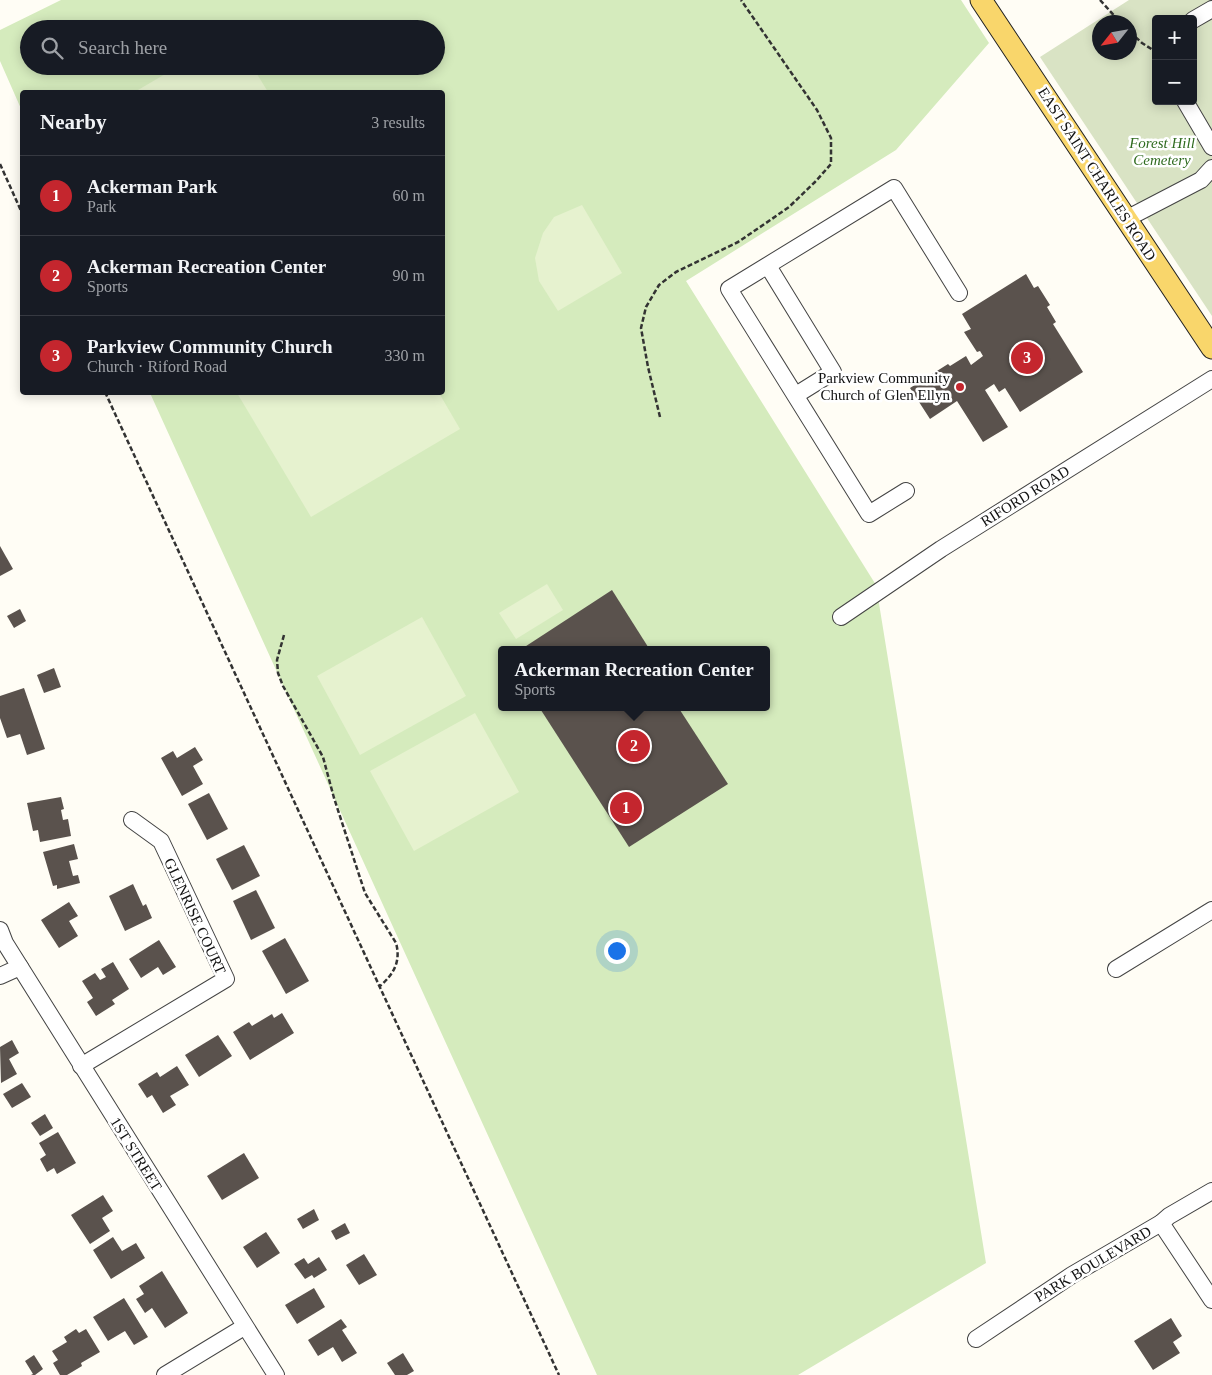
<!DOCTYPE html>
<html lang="en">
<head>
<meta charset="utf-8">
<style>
	:root { --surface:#171b24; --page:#242831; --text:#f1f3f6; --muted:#9ea1a6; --line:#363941; --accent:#c4262e }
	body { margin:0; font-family:"Times New Roman",serif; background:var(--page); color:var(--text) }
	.controls { position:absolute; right:15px; top:15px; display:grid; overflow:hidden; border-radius:5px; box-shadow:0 2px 12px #0003 }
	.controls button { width:45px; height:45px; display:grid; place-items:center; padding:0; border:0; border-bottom:1px solid var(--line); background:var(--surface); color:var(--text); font:25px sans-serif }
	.compass { position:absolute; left:1092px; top:15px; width:45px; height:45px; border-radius:50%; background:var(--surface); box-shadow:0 2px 12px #0003; rotate:239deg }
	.you { position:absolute; left:616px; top:950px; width:18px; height:18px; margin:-12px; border:4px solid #fff; border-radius:50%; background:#1a73e8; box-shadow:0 0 0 8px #1a73e833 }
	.badge { display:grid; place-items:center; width:32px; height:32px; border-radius:50%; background:var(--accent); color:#fff; font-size:16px; font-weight:700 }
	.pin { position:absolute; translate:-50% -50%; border:2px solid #fff; box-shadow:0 1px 5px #0006 }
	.popup { position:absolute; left:498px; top:646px; width:272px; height:65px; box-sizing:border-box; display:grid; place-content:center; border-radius:5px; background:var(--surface); filter:drop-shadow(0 1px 4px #0005); font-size:16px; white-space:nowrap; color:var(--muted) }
	.popup b { font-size:19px; color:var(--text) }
	.popup::after { content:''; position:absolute; left:50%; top:100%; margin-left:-10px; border:10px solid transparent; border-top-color:var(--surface) }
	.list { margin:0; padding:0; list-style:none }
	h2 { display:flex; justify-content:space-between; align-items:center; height:65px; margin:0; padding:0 20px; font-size:21px }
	h2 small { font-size:16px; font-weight:400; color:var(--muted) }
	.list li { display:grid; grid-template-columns:32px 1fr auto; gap:15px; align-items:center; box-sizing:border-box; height:80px; padding:0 20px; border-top:1px solid var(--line) }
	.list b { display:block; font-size:19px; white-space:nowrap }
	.list p { margin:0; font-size:16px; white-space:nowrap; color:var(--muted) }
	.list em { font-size:16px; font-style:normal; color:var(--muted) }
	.icon { flex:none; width:28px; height:28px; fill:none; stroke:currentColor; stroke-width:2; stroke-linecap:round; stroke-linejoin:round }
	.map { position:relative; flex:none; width:1212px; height:1375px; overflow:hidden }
	.search { position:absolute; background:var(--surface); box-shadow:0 2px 12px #0003; left:20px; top:20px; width:425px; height:55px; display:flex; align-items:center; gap:12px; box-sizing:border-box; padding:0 18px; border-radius:28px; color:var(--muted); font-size:19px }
	.panel { position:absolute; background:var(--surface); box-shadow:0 2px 12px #0003; left:20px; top:90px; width:425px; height:305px; border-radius:5px }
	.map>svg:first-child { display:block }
	.green { fill:#d5ebbd; fill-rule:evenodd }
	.cemetery { fill:#d9e3c4; fill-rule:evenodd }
	.pitch { fill:#e6f2cf }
	.building { fill:#5a524d }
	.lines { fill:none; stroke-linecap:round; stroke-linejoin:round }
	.minor-casing { stroke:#444; stroke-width:18 }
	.major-casing { stroke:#222; stroke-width:23 }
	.path { stroke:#333; stroke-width:2.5; stroke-dasharray:5 2.5; stroke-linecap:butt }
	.minor { stroke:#fff; stroke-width:16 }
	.major { stroke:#f9d66b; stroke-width:21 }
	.poi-dot { fill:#c4262e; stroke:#fff; stroke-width:2 }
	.labels { text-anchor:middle; stroke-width:5; stroke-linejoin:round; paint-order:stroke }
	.park-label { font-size:15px; font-style:italic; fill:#2f6b1f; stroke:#fff }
	.street-label { font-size:15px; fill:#111; stroke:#fff }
	.poi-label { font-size:15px; fill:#111; stroke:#fff; text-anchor:end }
</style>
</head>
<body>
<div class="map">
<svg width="1212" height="1375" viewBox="0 0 1212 1375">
	<rect width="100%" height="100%" fill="#fffdf5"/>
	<path class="green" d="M 61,0 L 961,0 L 989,43 L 896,150 L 686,281 L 876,585 L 986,1263 L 798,1375 L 597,1375 L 150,393 L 442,392 L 442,92 L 22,92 L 22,111 L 0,61 L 0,30 ZM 29,29 L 436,29 L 436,66 L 29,66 ZM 502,650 L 766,650 L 766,707 L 502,707 Z"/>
	<path class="cemetery" d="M 1129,0 L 1212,0 L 1212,316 L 1040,57 ZM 1156,19 L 1193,19 L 1193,101 L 1156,101 ZM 1100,22 L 1130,22 L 1130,52 L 1100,52 Z"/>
	<g class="pitch">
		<polygon points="179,66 252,66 268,92 139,92 138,90"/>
		<polygon points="582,205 622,273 558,311 539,281 535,258 543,233 554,217"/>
		<polygon points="237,393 439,393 460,429 311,517"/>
		<polygon points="547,584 563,610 516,639 499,613"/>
		<polygon points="422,617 466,696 360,755 317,676"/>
		<polygon points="475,713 519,792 414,851 370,771"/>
	</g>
	<g class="building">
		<polygon points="1026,274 1034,288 1038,286 1050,305 1047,307 1056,322 1053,324 1083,372 1020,412 1005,388 999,392 994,384 985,390 1008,427 983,442 957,401 930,419 910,388 948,364 950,366 966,356 971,365 983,356 980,351 977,352 964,332 971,329 962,314"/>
		<polygon points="0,546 13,569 0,576"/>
		<polygon points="612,590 650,650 520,650"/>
		<polygon points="20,609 26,621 14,628 7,616"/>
		<polygon points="54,668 61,687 44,693 37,675"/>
		<polygon points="24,688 45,749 27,755 20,734 7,738 0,718 0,696"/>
		<polygon points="539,707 678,707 728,784 629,847"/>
		<polygon points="195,747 203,760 193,766 203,784 182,796 161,758 173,751 177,758"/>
		<polygon points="209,793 228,829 207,840 188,804"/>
		<polygon points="61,797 64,809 61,810 63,820 68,819 71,836 40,842 38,830 33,831 27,803"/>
		<polygon points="74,844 78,859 69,861 73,876 78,875 80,883 57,889 57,885 53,886 43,852"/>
		<polygon points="244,845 260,876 232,890 216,859"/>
		<polygon points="133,884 143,906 146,904 152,918 125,931 109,896"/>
		<polygon points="256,890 275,928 251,940 233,901"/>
		<polygon points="69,902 78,916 69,921 78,936 59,948 41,920"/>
		<polygon points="285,938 309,981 286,994 262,951"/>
		<polygon points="159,940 176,967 163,975 158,967 141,978 129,959"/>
		<polygon points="113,962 129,989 112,1000 115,1004 96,1016 87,1002 93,998 82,981 95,973 100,980 106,977 101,969"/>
		<polygon points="282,1013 294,1033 250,1060 233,1032 249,1022 252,1026 272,1014 274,1018"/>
		<polygon points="218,1035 232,1056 199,1077 185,1055"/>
		<polygon points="12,1040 19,1053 9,1059 17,1074 1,1083 0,1047"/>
		<polygon points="177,1066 189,1085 170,1096 176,1105 163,1113 152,1095 147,1098 138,1084 157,1072 160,1077"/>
		<polygon points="22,1083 31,1097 12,1108 3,1094"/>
		<polygon points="45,1114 53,1128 40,1136 31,1123"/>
		<polygon points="58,1132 76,1163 57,1174 54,1168 47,1172 40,1159 46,1155 39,1143"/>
		<polygon points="244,1153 259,1178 222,1200 207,1176"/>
		<polygon points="103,1195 113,1211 102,1218 110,1231 90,1244 71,1215"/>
		<polygon points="314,1209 319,1220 303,1229 297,1219"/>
		<polygon points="345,1223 350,1233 336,1240 331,1231"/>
		<polygon points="266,1232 280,1253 257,1268 243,1247"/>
		<polygon points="113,1237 122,1251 136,1243 145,1258 111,1279 93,1250"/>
		<polygon points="364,1254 377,1275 359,1285 346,1265"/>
		<polygon points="319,1257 327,1270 314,1278 312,1275 305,1279 294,1264 304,1258 308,1264"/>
		<polygon points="162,1271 188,1313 165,1328 152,1308 145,1313 136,1299 144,1294 139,1286"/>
		<polygon points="314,1288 325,1307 297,1324 285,1305"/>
		<polygon points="124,1298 148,1337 134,1345 125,1331 108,1341 93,1317"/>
		<polygon points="1171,1318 1182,1336 1173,1342 1180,1353 1153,1370 1134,1341"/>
		<polygon points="341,1319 347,1327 342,1330 357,1353 342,1362 333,1347 318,1356 308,1340"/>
		<polygon points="76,1329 79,1333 86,1329 100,1352 81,1363 82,1366 67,1375 60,1375 53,1363 58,1360 52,1351 67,1342 64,1337"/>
		<polygon points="403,1353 414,1371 407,1375 395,1375 387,1363"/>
		<polygon points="34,1355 43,1369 35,1375 31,1375 33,1374 25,1361"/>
	</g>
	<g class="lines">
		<defs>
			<g id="minor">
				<polyline points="1193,20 1212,9"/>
				<polyline points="1185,101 1212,147"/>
				<polyline points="1126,219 1201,180 1212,168"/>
				<polyline points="768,266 833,372 796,395"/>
				<polyline points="906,491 869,514 729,289 894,188 959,293"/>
				<polyline points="841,617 941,549 1212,379"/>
				<polyline points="0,930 5,943 276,1375"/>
				<polyline points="1116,969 1212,910"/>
				<polyline points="0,976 20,967"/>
				<polyline points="81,1066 226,979 161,841 132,820"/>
				<polyline points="1161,1223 1212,1300"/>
				<polyline points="976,1339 1072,1275 1161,1223 1169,1216 1212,1191"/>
				<polyline points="165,1375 244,1327"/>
			</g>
			<polyline id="major" points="981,0 1212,348"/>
		</defs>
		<use href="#minor" class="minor-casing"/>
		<use href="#major" class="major-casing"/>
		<g class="path">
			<polyline points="1100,0 1120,22"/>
			<polyline points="1130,32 1142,43 1156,52"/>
			<polyline points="0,164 22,213"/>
			<polyline points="105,392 559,1375"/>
			<polyline points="660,417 648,367 641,328 646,307 659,285 676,272 738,242 766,223 789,207 815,182 831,164 831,138 817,110 741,0"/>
			<path d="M 284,635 L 277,660 L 278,673 L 283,686 L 323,757 L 334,798 L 365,893 L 396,943 C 401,961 394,974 380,986"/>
		</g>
		<use href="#minor" class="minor"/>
		<use href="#major" class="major"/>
	</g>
	<circle class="poi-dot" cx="960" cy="387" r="5"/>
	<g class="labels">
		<g class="park-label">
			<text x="1162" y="148">Forest Hill<tspan x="1162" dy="17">Cemetery</tspan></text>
		</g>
		<g class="street-label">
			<text transform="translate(1097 174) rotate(57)" y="5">EAST SAINT CHARLES ROAD</text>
			<text transform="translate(1025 496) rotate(-32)" y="5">RIFORD ROAD</text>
			<text transform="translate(195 916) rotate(65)" y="5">GLENRISE COURT</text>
			<text transform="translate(136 1154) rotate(58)" y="5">1ST STREET</text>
			<text transform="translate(1093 1264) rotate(-31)" y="5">PARK BOULEVARD</text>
		</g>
		<g class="poi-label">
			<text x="950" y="383">Parkview Community<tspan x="950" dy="17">Church of Glen Ellyn</tspan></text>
		</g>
	</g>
</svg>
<div class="controls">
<button>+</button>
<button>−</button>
</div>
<svg class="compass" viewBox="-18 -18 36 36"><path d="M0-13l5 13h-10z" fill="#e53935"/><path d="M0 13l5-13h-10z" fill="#9ea1a6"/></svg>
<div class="you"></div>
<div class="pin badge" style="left:626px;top:808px">1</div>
<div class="pin badge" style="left:634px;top:746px">2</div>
<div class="popup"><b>Ackerman Recreation Center</b>Sports</div>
<div class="pin badge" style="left:1027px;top:358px">3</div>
<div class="search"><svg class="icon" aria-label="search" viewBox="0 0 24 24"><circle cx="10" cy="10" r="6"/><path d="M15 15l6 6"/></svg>Search here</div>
<section class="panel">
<h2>Nearby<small>3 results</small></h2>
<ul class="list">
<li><span class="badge">1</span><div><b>Ackerman Park</b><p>Park</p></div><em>60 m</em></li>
<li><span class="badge">2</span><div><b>Ackerman Recreation Center</b><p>Sports</p></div><em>90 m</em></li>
<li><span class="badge">3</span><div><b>Parkview Community Church</b><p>Church · Riford Road</p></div><em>330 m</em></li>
</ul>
</section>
</div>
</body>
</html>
